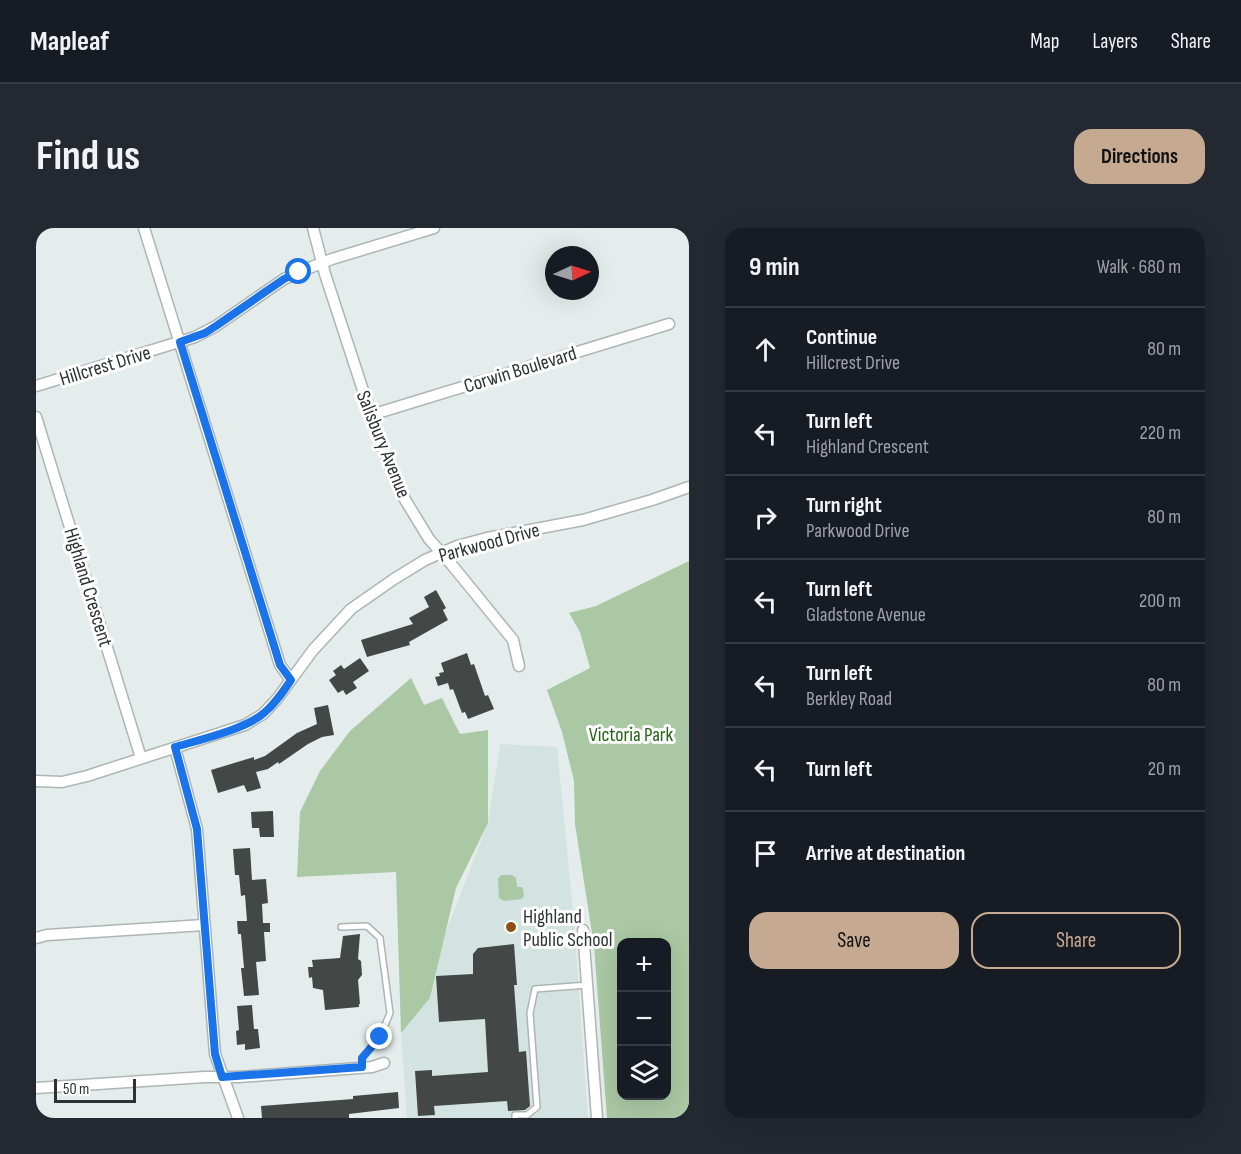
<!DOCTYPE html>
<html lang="en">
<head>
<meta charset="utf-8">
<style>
	:root { --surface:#171b24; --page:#242831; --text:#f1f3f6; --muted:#9ea1a6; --line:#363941; --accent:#c5aa91 }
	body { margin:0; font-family:"Sofia Sans Condensed",sans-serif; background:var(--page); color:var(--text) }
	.controls { position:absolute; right:18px; bottom:18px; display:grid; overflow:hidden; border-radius:12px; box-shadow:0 6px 24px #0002 }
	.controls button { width:54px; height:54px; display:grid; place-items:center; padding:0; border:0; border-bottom:2px solid var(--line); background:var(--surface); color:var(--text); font:30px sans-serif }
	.compass { position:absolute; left:509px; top:18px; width:54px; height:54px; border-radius:50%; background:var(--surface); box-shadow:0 6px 24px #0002; rotate:86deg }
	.scale { position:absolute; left:18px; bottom:15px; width:82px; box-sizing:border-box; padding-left:6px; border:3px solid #2f3232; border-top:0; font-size:16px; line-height:21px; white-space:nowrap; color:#2f3232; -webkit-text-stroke:4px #fff; paint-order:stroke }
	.stop { position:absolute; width:18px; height:18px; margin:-14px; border:4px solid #1a73e8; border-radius:50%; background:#fff }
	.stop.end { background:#1a73e8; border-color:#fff; box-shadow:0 2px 6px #0008 }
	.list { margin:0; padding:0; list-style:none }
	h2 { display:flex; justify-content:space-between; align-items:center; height:78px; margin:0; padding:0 24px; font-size:26px }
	h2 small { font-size:20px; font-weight:400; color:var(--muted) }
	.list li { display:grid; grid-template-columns:39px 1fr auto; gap:18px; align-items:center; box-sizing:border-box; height:84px; padding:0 24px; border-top:2px solid var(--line) }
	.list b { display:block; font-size:22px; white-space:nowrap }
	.list p { margin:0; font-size:20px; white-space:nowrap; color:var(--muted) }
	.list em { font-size:20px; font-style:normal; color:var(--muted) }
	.actions { display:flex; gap:12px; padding:18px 24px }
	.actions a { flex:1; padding:14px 0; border:2px solid var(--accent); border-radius:18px; text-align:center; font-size:21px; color:var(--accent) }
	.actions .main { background:var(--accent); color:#111 }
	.icon { flex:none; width:33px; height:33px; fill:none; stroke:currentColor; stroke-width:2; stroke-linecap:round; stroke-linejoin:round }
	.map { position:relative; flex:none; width:653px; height:890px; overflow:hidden; border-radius:18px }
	header { display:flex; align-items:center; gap:36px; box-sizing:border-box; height:84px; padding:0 30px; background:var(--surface); border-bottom:2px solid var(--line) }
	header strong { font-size:28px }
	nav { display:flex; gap:33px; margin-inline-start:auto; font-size:21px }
	.intro { display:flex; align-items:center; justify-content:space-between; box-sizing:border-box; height:144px; padding:0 36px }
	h1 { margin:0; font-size:42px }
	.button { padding:15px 27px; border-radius:18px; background:var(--accent); color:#111; font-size:21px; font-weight:700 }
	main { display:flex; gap:36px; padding:0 36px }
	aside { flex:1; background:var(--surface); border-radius:18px; box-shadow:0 6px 24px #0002 }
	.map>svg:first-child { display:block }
	.built { fill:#d2e3e2 }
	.green { fill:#aac8a4; fill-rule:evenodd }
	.building { fill:#434846 }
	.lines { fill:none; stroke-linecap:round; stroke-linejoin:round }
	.lane-casing { stroke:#adb5b5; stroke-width:8 }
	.street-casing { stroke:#adb5b5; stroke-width:13 }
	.lane { stroke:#fff; stroke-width:5 }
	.street { stroke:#fff; stroke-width:10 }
	.route { stroke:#1a73e8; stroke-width:8 }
	.poi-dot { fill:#8f5115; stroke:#fff; stroke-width:2 }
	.labels { text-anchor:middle; stroke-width:6; stroke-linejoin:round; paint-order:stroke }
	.street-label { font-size:20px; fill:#2f3232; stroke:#fff }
	.park-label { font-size:20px; fill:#236415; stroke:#fff }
	.poi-label { font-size:20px; fill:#2f3232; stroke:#fff; text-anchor:start }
</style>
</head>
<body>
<header>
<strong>Mapleaf</strong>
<nav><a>Map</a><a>Layers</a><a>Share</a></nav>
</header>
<div class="intro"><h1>Find us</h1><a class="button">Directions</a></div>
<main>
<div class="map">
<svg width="653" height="890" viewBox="0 0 653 890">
	<rect width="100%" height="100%" fill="#e5edec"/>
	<polygon class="built" points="464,516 521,519 538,693 552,890 371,890 365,805 394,770 409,706 452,595"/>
	<g class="green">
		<path d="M 653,333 L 653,890 L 571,890 L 558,718 L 539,596 L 538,553 L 526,504 L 511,462 L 554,440 L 544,404 L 533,385 L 560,378 ZM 630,714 L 630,868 L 586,868 L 586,714 Z"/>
		<polygon points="375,450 388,477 406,470 424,506 452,502 452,595 420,660 394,770 365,805 360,644 261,649 264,584 284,543 314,503"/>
		<polygon points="465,647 476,647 480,650 481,659 486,659 487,661 488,668 486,671 468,673 463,670 462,651"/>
	</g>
	<g class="building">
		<polygon points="400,362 410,380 407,382 412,392 373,414 374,417 331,429 325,412 377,396 373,390 393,379 388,369"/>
		<polygon points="431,425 435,437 438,436 449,468 452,467 458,481 432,491 429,484 426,485 417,461 414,462 412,455 402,458 399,449 404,448 403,445 408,444 405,435"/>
		<polygon points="324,430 333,443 317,454 321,460 310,467 307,462 302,465 293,452 300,447 297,443 305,437 308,441"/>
		<polygon points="292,477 298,507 286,509 272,516 243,536 242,534 232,541 220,544 225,560 211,564 208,557 182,565 175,542 218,529 218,532 229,528 261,505 281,496 278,480"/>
		<polygon points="237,583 238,609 224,609 223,600 216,600 215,584"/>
		<polygon points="214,620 216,652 230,651 232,675 226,676 227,695 234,695 234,704 228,704 230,733 220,734 223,767 208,768 205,740 208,740 205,706 202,706 201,693 211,693 209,667 205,668 203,647 199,647 197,621"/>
		<polygon points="324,706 322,731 325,733 326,747 322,752 324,776 323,776 323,779 289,782 287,762 277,760 276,749 273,750 272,739 277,739 276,732 304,730 307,708"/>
		<polygon points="478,716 481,757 478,757 483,824 490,823 494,878 489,882 472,883 471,873 398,878 399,887 382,888 379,843 396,842 396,848 452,844 449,791 403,794 400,748 437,746 437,726 442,720"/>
		<polygon points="216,777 218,801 222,801 224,820 209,822 209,816 201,817 200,803 203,802 201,778"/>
		<polygon points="362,864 363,880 313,886 313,890 226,890 225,878 317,871 317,868"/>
	</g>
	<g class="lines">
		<defs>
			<g id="lane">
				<polyline points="305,699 331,698 344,710 354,785 344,809 326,830 326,839"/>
				<polyline points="517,714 548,712"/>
				<polyline points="479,890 479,887 491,887 501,879 494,785 499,761 552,757"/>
			</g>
			<g id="street">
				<polyline points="108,0 244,437 255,452"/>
				<polyline points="277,0 289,46 335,187 362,260 393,311 416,337 477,412 483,438"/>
				<polyline points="0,158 159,109 180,98 248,51 263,44 296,31 398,0"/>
				<polyline points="335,187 633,96"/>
				<polyline points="0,189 105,530"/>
				<polyline points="139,520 161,601 179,826 202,890"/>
				<polyline points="0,553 26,554 51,548 209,497 227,486 241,471 277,422 315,381 358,351 389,332 421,318 451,310 547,292 616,272 653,259"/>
				<polyline points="547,702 561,890"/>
				<polyline points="0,710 11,707 168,697"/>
				<polyline points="0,860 169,849 203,849 336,839 348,835"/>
			</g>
		</defs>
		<use href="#lane" class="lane-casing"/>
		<use href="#street" class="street-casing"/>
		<use href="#lane" class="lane"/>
		<use href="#street" class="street"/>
	</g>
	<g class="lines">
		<path class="route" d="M 263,44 L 248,51 L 180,98 L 169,105 L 144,114 L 244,437 L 255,452 C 247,464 239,476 228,485 C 210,501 163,512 139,519 L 161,601 L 179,826 L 186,849 L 326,839 L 326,830 L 344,809"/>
	</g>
	<circle class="poi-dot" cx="475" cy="699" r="6"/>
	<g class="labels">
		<g class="street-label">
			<text transform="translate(69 137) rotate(-17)" y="7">Hillcrest Drive</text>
			<text transform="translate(484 141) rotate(-17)" y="7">Corwin Boulevard</text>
			<text transform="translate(348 216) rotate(68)" y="7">Salisbury Avenue</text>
			<text transform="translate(453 314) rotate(-15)" y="7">Parkwood Drive</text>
			<text transform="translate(53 359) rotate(73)" y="7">Highland Crescent</text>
		</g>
		<g class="park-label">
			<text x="595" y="513">Victoria Park</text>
		</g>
		<g class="poi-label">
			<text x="487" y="695">Highland<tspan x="487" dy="23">Public School</tspan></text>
		</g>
	</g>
</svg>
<div class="controls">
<button>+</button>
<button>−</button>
<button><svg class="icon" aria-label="layers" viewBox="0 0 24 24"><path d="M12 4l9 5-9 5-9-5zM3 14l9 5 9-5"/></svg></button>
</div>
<svg class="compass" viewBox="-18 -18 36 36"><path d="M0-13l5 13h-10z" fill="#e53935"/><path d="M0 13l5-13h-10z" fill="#9ea1a6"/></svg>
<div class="scale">50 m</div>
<div class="stop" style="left:263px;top:44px"></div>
<div class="stop end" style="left:344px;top:809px"></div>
</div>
<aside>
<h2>9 min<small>Walk · 680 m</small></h2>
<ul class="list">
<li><svg class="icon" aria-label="ahead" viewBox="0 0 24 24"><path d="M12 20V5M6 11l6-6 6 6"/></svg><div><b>Continue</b><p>Hillcrest Drive</p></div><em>80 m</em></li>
<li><svg class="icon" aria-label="left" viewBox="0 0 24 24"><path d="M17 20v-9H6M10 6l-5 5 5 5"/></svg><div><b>Turn left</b><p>Highland Crescent</p></div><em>220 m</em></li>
<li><svg class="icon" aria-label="right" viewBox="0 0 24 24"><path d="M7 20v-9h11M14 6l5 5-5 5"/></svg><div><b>Turn right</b><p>Parkwood Drive</p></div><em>80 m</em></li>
<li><svg class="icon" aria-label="left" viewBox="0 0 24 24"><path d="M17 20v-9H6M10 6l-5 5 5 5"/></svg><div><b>Turn left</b><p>Gladstone Avenue</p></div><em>200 m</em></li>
<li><svg class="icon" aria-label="left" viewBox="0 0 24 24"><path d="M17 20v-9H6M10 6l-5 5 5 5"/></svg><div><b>Turn left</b><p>Berkley Road</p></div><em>80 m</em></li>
<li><svg class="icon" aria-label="left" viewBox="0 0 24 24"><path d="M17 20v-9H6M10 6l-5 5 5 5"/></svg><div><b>Turn left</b></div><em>20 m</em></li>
<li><svg class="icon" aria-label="arrive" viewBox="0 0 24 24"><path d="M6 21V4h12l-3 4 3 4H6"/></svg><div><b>Arrive at destination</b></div></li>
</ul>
<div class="actions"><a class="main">Save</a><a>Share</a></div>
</aside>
</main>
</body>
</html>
